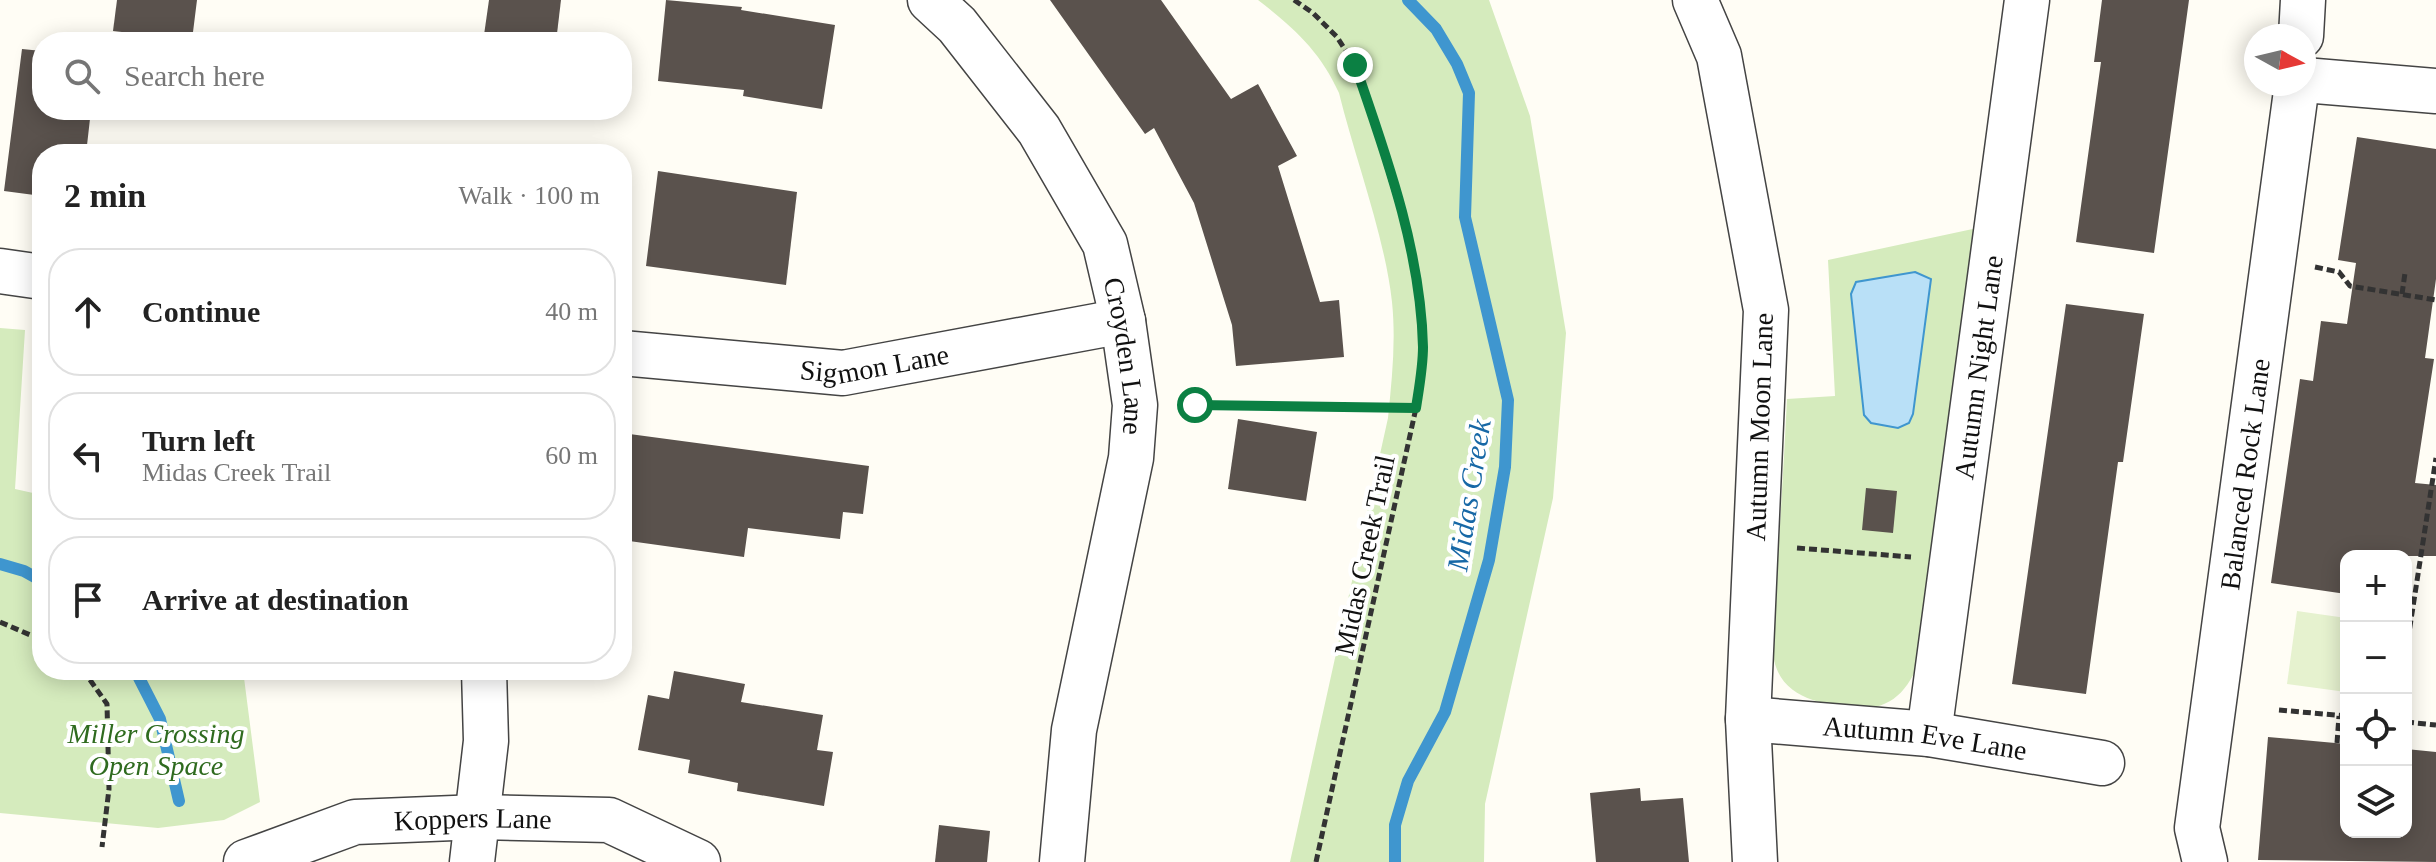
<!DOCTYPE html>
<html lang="en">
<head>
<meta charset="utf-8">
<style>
	:root { --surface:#fff; --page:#f2f2f2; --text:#222; --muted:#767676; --line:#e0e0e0 }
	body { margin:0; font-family:Georgia,serif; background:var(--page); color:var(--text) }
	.controls { position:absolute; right:24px; bottom:24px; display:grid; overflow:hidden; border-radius:16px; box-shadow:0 4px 20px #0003 }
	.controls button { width:72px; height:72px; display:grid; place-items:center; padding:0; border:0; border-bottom:2px solid var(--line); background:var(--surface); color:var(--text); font:40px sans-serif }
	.compass { position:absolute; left:2244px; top:24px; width:72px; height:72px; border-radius:50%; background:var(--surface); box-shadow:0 4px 20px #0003; rotate:98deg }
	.stop { position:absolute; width:24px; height:24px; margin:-18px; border:6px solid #0b8043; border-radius:50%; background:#fff }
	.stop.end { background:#0b8043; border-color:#fff; box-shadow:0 2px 8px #0008 }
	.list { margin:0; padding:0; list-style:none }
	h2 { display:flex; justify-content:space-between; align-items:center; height:104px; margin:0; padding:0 32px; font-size:34px }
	h2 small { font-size:26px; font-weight:400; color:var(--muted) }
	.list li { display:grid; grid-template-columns:52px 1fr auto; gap:24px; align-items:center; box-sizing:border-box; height:128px; margin:0 16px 16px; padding:0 16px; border:2px solid var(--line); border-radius:32px }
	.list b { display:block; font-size:30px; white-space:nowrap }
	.list p { margin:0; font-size:26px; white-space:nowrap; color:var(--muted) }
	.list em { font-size:26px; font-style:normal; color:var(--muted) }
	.icon { flex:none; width:44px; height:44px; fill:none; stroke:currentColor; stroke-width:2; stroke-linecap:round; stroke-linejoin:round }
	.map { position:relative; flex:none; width:2436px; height:862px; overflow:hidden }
	.search { position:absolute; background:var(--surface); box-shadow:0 4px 20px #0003; left:32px; top:32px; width:600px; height:88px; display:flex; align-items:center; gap:20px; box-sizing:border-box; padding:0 28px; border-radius:32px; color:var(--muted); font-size:30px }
	.panel { position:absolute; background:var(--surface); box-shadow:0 4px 20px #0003; left:32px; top:144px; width:600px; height:536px; border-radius:32px }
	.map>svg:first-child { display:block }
	.green { fill:#d5ebbd }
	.pitch { fill:#e6f2cf }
	.water { fill:#b9e0f7; stroke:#3f96cf; stroke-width:2 }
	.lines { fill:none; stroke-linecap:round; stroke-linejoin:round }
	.stream { stroke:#3f96cf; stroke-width:12 }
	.building { fill:#5a524d }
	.minor-casing { stroke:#444; stroke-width:47 }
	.path { stroke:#333; stroke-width:5; stroke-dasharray:8 4; stroke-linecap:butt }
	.minor { stroke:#fff; stroke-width:44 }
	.route { stroke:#0b8043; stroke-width:10 }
	.labels { text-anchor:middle; stroke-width:8; stroke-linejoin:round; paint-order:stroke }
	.street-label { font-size:28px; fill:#111; stroke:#fff }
	.park-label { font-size:28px; font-style:italic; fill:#2f6b1f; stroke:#fff }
	.water-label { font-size:30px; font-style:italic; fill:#1768a6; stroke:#fff }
</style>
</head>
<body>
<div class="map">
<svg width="2436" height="862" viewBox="0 0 2436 862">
	<rect width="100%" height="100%" fill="#fffdf5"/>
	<g class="green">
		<path d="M 1258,0 L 1489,0 L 1530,116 L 1566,333 L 1553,498 L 1485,804 L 1484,862 L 1290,862 L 1388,418 C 1392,379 1396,341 1392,302 C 1385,237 1355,158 1339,93 C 1320,51 1294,28 1258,0 Z"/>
		<path d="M 1982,227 L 1922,655 C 1911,685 1895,710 1859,708 C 1829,706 1787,700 1776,667 C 1769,649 1775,608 1776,588 C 1780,525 1784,462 1787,399 L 1835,396 L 1828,260 Z"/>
		<polygon points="0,328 25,330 15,489 42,495 42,670 243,670 260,802 224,820 158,828 0,813"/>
	</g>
	<polygon class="pitch" points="2297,611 2346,618 2346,692 2287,684"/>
	<polygon class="water" points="1915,272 1931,279 1913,414 1909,423 1898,428 1871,423 1864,415 1851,294 1856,282"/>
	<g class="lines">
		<g class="stream">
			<polyline points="0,564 24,571 42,581"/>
			<polyline points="135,670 160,719 179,801"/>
			<polyline points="1395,862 1395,825 1408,781 1445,712 1489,560 1505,467 1508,400 1465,217 1469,93 1457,64 1436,29 1408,0"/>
		</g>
	</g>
	<g class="building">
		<polygon points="117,0 197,0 192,40 113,31"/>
		<polygon points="489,0 561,0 556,42 483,42"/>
		<polygon points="666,0 742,7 741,10 835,25 822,109 743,96 744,90 658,81"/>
		<polygon points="1050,0 1161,0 1231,99 1258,84 1297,156 1278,166 1320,302 1339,300 1344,357 1236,366 1232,325 1194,203 1154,128 1145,134"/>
		<polygon points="2102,0 2189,0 2154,253 2076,242 2101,62 2094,62"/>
		<polygon points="22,49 42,51 42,110 91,110 86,154 42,154 42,196 4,191"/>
		<polygon points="2357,137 2436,149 2436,279 2425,358 2434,359 2415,483 2436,485 2436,556 2346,556 2346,594 2271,583 2300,379 2313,381 2321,321 2347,324 2356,263 2338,260"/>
		<polygon points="658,171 797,192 786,285 646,266"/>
		<polygon points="2066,304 2144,314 2123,462 2118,462 2086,694 2012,684"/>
		<polygon points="1238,419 1317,432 1306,501 1228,489"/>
		<polygon points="622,433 869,466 863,514 843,512 840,539 748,528 744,557 622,540"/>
		<polygon points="1866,488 1897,491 1893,533 1862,530"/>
		<polygon points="674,671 745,684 741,702 823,715 817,750 833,752 824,806 737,791 738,783 688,773 690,760 638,750 648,695 669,699"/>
		<polygon points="2268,737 2346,744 2346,832 2406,832 2406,749 2436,752 2436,862 2258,860"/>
		<polygon points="1640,788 1641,801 1683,798 1689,862 1596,862 1590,793"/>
		<polygon points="939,825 990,831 987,862 935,862"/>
	</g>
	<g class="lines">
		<defs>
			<g id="minor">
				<path id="s1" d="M 930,0 L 957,25 L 1039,130 L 1105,244 L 1123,321 L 1135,405 L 1131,458 L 1074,730 L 1062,862"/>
				<polyline points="1695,0 1719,56 1766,310 1748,719 1755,862"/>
				<polyline points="2301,36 2303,0"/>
				<polyline points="2304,80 2436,91"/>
				<polyline points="0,271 42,277"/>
				<path id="s2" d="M 622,353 L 843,373 L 1123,321"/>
				<path id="s3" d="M 1748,719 L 1929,734 L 2102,763"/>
				<path id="s4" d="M 1929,734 L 2027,0"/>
				<path id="s5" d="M 246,862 L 355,822 L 479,817 L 609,820 L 698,862"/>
				<polyline points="472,862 486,741 484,670"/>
				<path id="s6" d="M 2205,862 L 2197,828 L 2297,84"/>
			</g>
		</defs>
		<use href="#minor" class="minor-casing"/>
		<g class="path">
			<polyline points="1294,0 1313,13 1337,37 1355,65 1369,107 1409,240 1419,291 1423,350 1416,408 1316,862"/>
			<polyline points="2315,267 2339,272 2350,286 2436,300"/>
			<polyline points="2402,294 2405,273"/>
			<polyline points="1179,406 1416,408"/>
			<polyline points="1797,548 1911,557"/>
			<polyline points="0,622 42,640"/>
			<polyline points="2406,652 2436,458"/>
			<polyline points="83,670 107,704 109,789 102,847"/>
			<polyline points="2279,710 2346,716"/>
			<polyline points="2406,722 2436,725"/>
			<polyline points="2337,743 2339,716"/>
		</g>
		<use href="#minor" class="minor"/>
	</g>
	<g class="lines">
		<path class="route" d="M 1195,405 L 1416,408 C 1419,388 1423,367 1423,347 C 1421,251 1386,155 1355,65"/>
	</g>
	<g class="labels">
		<g class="street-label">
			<text dy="10" stroke="none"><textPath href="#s1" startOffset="416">Croyden Lane</textPath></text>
			<text dy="10" stroke="none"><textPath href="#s2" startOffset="254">Sigmon Lane</textPath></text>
			<text dy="10" stroke="none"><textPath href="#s4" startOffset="370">Autumn Night Lane</textPath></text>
			<text transform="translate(1759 427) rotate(-88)" y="10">Autumn Moon Lane</text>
			<text dy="10" stroke="none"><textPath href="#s6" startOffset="392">Balanced Rock Lane</textPath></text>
			<text transform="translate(1364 555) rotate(-78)" y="10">Midas Creek Trail</text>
			<text dy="10" stroke="none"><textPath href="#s3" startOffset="178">Autumn Eve Lane</textPath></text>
			<text dy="10" stroke="none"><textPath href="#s5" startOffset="234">Koppers Lane</textPath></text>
		</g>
		<g class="park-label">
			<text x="156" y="743">Miller Crossing<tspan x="156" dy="32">Open Space</tspan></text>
		</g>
		<g class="water-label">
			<text transform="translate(1469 495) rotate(-81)" y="10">Midas Creek</text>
		</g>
	</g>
</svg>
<div class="controls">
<button>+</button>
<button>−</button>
<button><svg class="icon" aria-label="locate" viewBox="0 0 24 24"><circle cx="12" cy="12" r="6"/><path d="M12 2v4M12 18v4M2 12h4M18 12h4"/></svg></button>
<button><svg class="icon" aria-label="layers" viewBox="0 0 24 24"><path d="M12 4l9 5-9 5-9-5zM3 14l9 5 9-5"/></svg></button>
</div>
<svg class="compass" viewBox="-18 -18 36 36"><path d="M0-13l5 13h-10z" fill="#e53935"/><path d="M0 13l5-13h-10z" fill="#767676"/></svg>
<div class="stop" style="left:1195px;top:405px"></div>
<div class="stop end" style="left:1355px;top:65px"></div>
<div class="search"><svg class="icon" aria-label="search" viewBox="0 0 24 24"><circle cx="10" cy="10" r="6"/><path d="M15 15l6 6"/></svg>Search here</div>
<section class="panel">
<h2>2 min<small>Walk · 100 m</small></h2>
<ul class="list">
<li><svg class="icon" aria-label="ahead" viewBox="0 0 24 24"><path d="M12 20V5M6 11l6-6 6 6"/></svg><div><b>Continue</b></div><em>40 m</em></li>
<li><svg class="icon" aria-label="left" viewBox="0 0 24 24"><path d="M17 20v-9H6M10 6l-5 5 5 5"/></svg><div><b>Turn left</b><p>Midas Creek Trail</p></div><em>60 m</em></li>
<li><svg class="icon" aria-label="arrive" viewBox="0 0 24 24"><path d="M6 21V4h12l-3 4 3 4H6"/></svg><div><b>Arrive at destination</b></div></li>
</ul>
</section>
</div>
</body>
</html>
